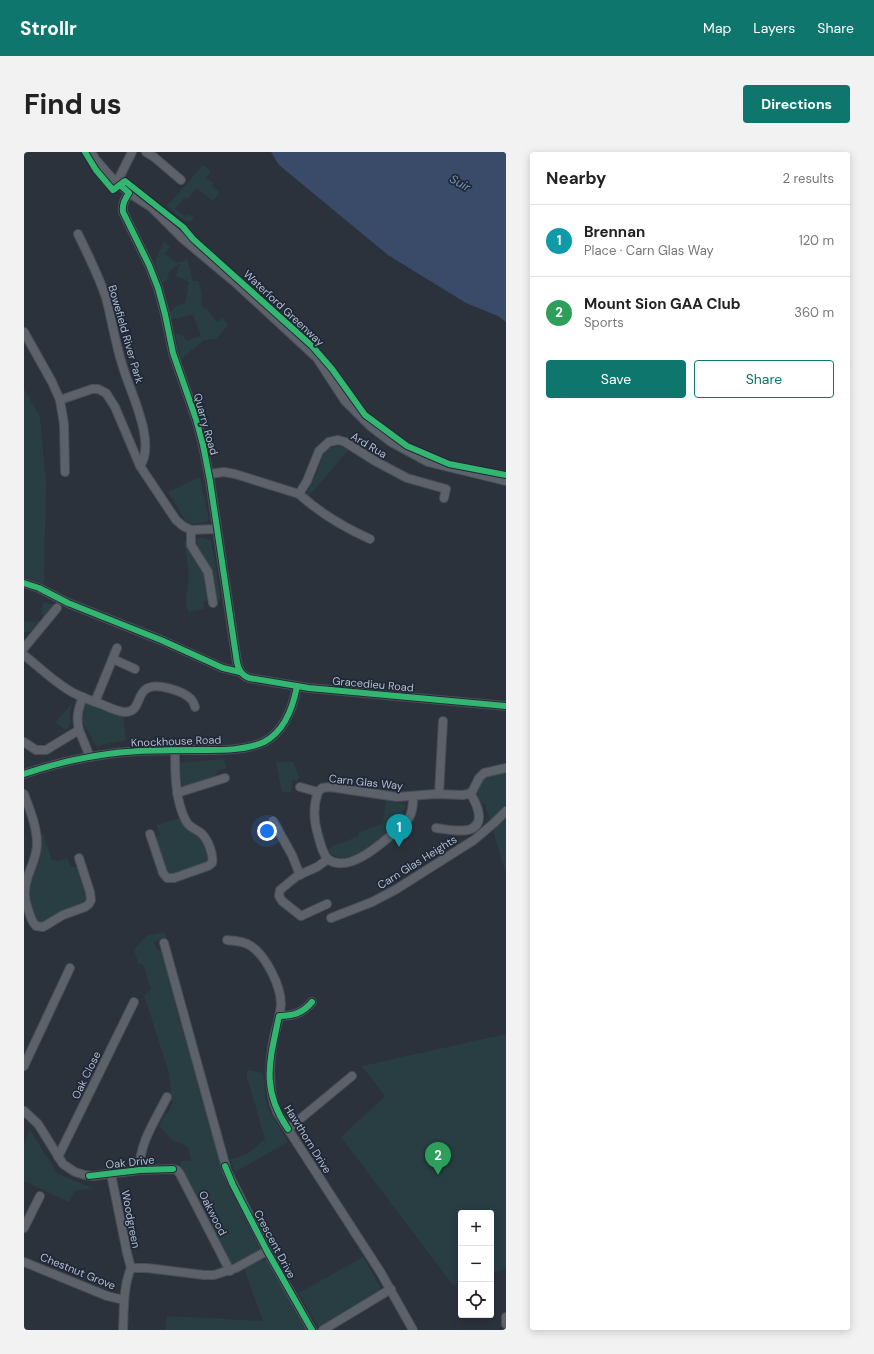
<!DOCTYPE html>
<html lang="en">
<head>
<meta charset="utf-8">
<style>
	:root { --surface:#fff; --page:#f2f2f2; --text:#222; --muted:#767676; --line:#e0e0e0; --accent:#0f766e }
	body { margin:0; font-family:"DM Sans",sans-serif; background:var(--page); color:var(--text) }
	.controls { position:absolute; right:12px; bottom:12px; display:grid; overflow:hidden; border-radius:4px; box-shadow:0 2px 10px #0003 }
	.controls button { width:36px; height:36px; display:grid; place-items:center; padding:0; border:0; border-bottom:1px solid var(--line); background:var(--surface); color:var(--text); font:20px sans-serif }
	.you { position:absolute; left:243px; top:679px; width:14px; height:14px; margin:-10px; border:3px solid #fff; border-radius:50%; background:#1a73e8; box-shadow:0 0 0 6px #1a73e833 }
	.badge { display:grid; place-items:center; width:26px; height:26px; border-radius:50%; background:var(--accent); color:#fff; font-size:13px; font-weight:700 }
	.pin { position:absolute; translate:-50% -33px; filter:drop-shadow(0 1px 2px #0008) }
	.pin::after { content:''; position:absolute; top:21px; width:14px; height:12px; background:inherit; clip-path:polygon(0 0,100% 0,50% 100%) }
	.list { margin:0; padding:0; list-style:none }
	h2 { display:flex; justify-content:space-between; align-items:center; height:52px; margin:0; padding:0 16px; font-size:17px }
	h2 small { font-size:13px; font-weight:400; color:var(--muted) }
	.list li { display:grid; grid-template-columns:26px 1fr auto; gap:12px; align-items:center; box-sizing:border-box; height:72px; padding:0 16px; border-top:1px solid var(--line) }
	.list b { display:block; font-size:15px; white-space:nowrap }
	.list p { margin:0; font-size:13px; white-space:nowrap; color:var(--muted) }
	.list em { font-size:13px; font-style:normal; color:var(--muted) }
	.actions { display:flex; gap:8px; padding:12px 16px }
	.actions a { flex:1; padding:9px 0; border:1px solid var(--accent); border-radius:4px; text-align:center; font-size:14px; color:var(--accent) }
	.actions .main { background:var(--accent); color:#fff }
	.icon { flex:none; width:22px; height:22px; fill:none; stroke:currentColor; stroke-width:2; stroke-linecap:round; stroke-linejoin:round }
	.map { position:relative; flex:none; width:482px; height:1178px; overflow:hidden; border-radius:4px }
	header { display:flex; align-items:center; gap:24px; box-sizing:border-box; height:56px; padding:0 20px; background:var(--accent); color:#fff }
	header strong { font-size:19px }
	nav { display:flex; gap:22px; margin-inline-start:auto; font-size:14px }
	.intro { display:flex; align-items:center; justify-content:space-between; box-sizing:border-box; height:96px; padding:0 24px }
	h1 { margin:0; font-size:28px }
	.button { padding:10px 18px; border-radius:4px; background:var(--accent); color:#fff; font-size:14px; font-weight:700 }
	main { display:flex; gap:24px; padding:0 24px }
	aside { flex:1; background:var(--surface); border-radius:4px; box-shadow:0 2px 10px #0003 }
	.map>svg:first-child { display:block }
	.green { fill:#283e43 }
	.water { fill:#394b68 }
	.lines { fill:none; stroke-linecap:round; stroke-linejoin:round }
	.minor-casing { stroke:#494d54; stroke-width:10 }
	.minor { stroke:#5d6169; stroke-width:8 }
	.cycleway-casing { stroke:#1e2838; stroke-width:8 }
	.cycleway { stroke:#33b770; stroke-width:6 }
	.labels { text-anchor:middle; stroke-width:3.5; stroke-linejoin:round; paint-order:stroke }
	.street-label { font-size:11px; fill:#b7becc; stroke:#1e2838 }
	.water-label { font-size:12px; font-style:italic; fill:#7d93b4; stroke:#1e2838 }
</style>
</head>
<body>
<header>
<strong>Strollr</strong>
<nav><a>Map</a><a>Layers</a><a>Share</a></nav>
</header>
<div class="intro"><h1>Find us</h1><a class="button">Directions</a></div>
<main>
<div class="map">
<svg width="482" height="1178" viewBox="0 0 482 1178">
	<rect width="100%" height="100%" fill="#2c323c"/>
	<g class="green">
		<path d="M 179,13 L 187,19 L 182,26 L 190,31 L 188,34 L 196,40 L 189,49 L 173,36 L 163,47 L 161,45 L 151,57 L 162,65 L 165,62 L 170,66 L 167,69 C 158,70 150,60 143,54 Z"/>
		<polygon points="140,89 146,95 141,102 153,111 157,110 163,107 169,129 175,129 178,145 177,154 184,158 193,170 199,166 204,173 192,187 180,188 157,207 151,181 160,184 162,189 177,184 169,162 147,168 145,162 153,153 161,151 165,130 152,124 156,111 145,120 144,127 138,131 131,110"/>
		<polygon points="0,237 16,265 22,330 20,432 0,425"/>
		<polygon points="313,294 320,295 325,297 285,344 283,342 283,340 293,321 300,301 308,295"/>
		<polygon points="176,325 185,367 182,370 169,372 162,369 144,340"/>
		<polygon points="174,386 179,386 187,388 197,447 194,447 192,444 189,420 171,394 173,393 172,390"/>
		<polygon points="160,390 162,390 164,397 180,421 184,445 183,448 179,450 180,457 164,460 162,449 165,421"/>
		<polygon points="19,450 30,453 22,463 20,463 16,461 18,460"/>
		<path d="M 14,467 L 15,469 C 14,476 8,481 0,480 L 0,469 L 12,470 Z"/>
		<path d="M 49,550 C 48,554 47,557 46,560 C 46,567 49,574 41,578 L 32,570 Z"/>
		<path d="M 62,551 L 66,551 L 99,564 L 102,588 L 72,594 L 60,572 L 57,571 C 56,564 56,556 62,551 Z"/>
		<path d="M 200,607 L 202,616 L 193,619 C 191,629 167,634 158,633 L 156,611 Z"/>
		<polygon points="252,610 269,610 275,625 274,629 268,628 267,640 258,640"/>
		<polygon points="482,621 482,722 461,652 446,649 452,644 459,627"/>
		<path d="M 362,649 L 382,652 L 381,656 L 379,658 L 378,660 L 381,664 L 380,668 C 364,681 324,721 304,699 L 309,694 L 335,684 L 334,681 L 359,671 Z"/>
		<path d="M 157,666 C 162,680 166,676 175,684 C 180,689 184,701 185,708 L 181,711 L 148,723 L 142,719 L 131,689 L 134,684 L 136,683 L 132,673 Z"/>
		<polygon points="19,681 28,708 35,709 43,706 47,715 52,715 56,718 64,744 62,745 59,752 37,760 17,772 12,770 3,743 16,682"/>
		<polygon points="140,780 142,786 130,790 133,798 137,799 140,803 199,1022 236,1098 213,1112 206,1111 157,1014 156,1009 167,1009 164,995 147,987 135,974 141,962 144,961 149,950 146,948 147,937 144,918 120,843 127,838 119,812 114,811 110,798 122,784"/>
		<polygon points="482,882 482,1116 467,1122 467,1061 437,1061 437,1131 429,1133 317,985 361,944 338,914"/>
		<polygon points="223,918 239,921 241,944 245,958 264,990 211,1020 206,1008 223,1002 241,987 223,925"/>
		<polygon points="6,978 34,1022 69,1036 51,1039 45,1050 0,1029 0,991"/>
		<polygon points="339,1105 358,1138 295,1176 275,1141"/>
		<polygon points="234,1107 243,1109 284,1178 141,1178 143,1164 239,1169 220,1117"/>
	</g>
	<polygon class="water" points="247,0 482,0 482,170 474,164 442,151 364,103 255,13"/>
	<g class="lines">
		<defs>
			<g id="minor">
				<polyline points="67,0 72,8 87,25 105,41 127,55 158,86 214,133 293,206 321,249 346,274 367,290 404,310 482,329"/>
				<polyline points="122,0 130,5 157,28"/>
				<polyline points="93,30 108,0"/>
				<path d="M 105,41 C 101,47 98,52 99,60 L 125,113 L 134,136 L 141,162 L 149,201 L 172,267 L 179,293 L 186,329 L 211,497 C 213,508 212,521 225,526 L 285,536 L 482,554"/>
				<path d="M 54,82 C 64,103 75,124 82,146 C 88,168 91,190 98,212 C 105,238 133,290 116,314"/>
				<polyline points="0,180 28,230 36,248 68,237 74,237 82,241 91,255 116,314 152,368 159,374 167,378 193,377"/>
				<polyline points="36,248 40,272 41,320"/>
				<polyline points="185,322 200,320 211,322 275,342 283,329 295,299 305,290 314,288 321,290 351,309 383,326 422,337 420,346"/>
				<path d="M 275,342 C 296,361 319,375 346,387"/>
				<polyline points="167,378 167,393 184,420 189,451"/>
				<polyline points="0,431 15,436 44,451 137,488 199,516 216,520"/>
				<polyline points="0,496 33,456"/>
				<path d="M 0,503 C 15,515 29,529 46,539 C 56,545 66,548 77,552 C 84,555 92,559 100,560 C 116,561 112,544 122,537 C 132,530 159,539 167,547 C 169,549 170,552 171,555"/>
				<polyline points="89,507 111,517"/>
				<polyline points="71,550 93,496"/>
				<polyline points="55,578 66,605"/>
				<path d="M 0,590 L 12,598 L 22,598 L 55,578 C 52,566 54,557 59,545"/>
				<path d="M 0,622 C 38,609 76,601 116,599 C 135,598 155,598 174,598 C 195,598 220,599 240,590 C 261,579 269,556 273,534"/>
				<polyline points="276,635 294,640 298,636 306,635 373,645 411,642 439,643 444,642 448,640 455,626 460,621 482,616"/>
				<path d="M 294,640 C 289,654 290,670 294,683 C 296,690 299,704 305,708 C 324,720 352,696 365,685 C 372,679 380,674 385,666 C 389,659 389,652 389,645"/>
				<polyline points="153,641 201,626"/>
				<path d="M 0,642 C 6,658 13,675 13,692 C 13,709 1,723 1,739 C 0,746 2,751 4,757 C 6,763 7,769 12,774 L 19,775 L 39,763 L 61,755 L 65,752 L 67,748 L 66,740 L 55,706"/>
				<polyline points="415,642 419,569"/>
				<polyline points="249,669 268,703 276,723"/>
				<path d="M 412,676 C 422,677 434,680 444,678 C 463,673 453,652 446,641"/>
				<path d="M 126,682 L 139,721 L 143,726 L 150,726 L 184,714 L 188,711 C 190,703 184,688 178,682 C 173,677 165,676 162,669 C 151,649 151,620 151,598"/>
				<polyline points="303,752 277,764 258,749 255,744 256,738 273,724 293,715 304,707"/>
				<polyline points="307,766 348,750 371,738 450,688 470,671 482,659"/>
				<path d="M 203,788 C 212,789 220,789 227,794 C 242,804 257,834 257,852 C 256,863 253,874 250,885 C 245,910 243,936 253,960 L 357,1121 L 389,1178"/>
				<polyline points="140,791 203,1019 243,1099 288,1178"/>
				<path d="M 255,864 C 269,864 279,861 288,850"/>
				<polyline points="0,914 46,816"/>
				<polyline points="0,959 14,972 39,1012 51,1020 61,1023 69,1024 116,1018 149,1017 153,1018 156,1022 206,1119"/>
				<polyline points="264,977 328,924"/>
				<polyline points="34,1005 110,850"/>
				<path d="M 116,1018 C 114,993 132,967 143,945"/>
				<polyline points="87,1022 103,1101 107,1116"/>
				<polyline points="0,1076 16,1044"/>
				<polyline points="0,1110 83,1144 100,1148"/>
				<polyline points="107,1116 123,1116 180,1123 190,1123 212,1116 243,1099"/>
				<polyline points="482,1165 482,1172"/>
				<path d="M 99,1178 C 100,1157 99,1135 107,1116"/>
				<polyline points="299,1178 367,1137"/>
			</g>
		</defs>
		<use href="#minor" class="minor-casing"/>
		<use href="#minor" class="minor"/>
		<defs>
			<g id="cycleway">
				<polyline points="61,0 72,18 89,38 101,29 159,75 169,87 288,194 308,217 341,263 383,294 425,312 482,323"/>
				<path d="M 96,33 L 105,41 C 101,47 98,52 99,60 L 125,113 L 134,136 L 141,162 L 149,201 L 172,267 L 179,293 L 186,329 L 211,497 C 213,508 212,521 225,526 L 285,536 L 482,554"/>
				<polyline points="0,431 15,436 44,451 137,488 199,516 216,520"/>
				<path d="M 0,622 C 38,609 76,601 116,599 C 135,598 155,598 174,598 C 195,598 220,599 240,590 C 261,579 269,556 273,534"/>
				<path d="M 264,977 C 236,936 246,908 255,864 C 269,864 279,861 288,850"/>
				<polyline points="201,1014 209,1033 243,1099 288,1178"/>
				<polyline points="65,1024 116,1018 149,1017"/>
			</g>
		</defs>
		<use href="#cycleway" class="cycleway-casing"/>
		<use href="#cycleway" class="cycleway"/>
	</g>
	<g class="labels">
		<g class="street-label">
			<text transform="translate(260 156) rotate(43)" y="4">Waterford Greenway</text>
			<text transform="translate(102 182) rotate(74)" y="4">Bowefield River Park</text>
			<text transform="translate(182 272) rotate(74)" y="4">Quarry Road</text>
			<text transform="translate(345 293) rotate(31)" y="4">Ard Rua</text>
			<text transform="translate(349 532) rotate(5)" y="4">Gracedieu Road</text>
			<text transform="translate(152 589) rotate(-2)" y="4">Knockhouse Road</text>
			<text transform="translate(342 630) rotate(6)" y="4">Carn Glas Way</text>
			<text transform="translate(393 710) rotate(-32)" y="4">Carn Glas Heights</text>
			<text transform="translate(62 923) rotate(-64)" y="4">Oak Close</text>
			<text transform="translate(284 987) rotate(58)" y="4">Hawthorn Drive</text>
			<text transform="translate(106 1010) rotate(-6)" y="4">Oak Drive</text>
			<text transform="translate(189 1061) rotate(63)" y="4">Oakwood</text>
			<text transform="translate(107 1067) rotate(79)" y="4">Woodgreen</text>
			<text transform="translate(251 1092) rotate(62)" y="4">Crescent Drive</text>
			<text transform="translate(54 1119) rotate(22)" y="4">Chestnut Grove</text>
		</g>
		<g class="water-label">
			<text transform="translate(436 31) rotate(29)" y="4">Suir</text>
		</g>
	</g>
</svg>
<div class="controls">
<button>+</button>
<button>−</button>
<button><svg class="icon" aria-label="locate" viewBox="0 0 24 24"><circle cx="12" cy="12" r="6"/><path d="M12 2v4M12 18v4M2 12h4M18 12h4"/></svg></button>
</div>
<div class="you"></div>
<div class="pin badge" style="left:375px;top:695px;background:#0f9aa8">1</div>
<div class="pin badge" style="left:414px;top:1023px;background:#2e9e5b">2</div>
</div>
<aside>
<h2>Nearby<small>2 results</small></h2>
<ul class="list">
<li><span class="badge" style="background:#0f9aa8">1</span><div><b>Brennan</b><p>Place · Carn Glas Way</p></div><em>120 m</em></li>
<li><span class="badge" style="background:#2e9e5b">2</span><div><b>Mount Sion GAA Club</b><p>Sports</p></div><em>360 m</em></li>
</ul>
<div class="actions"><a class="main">Save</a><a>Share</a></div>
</aside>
</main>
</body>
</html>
